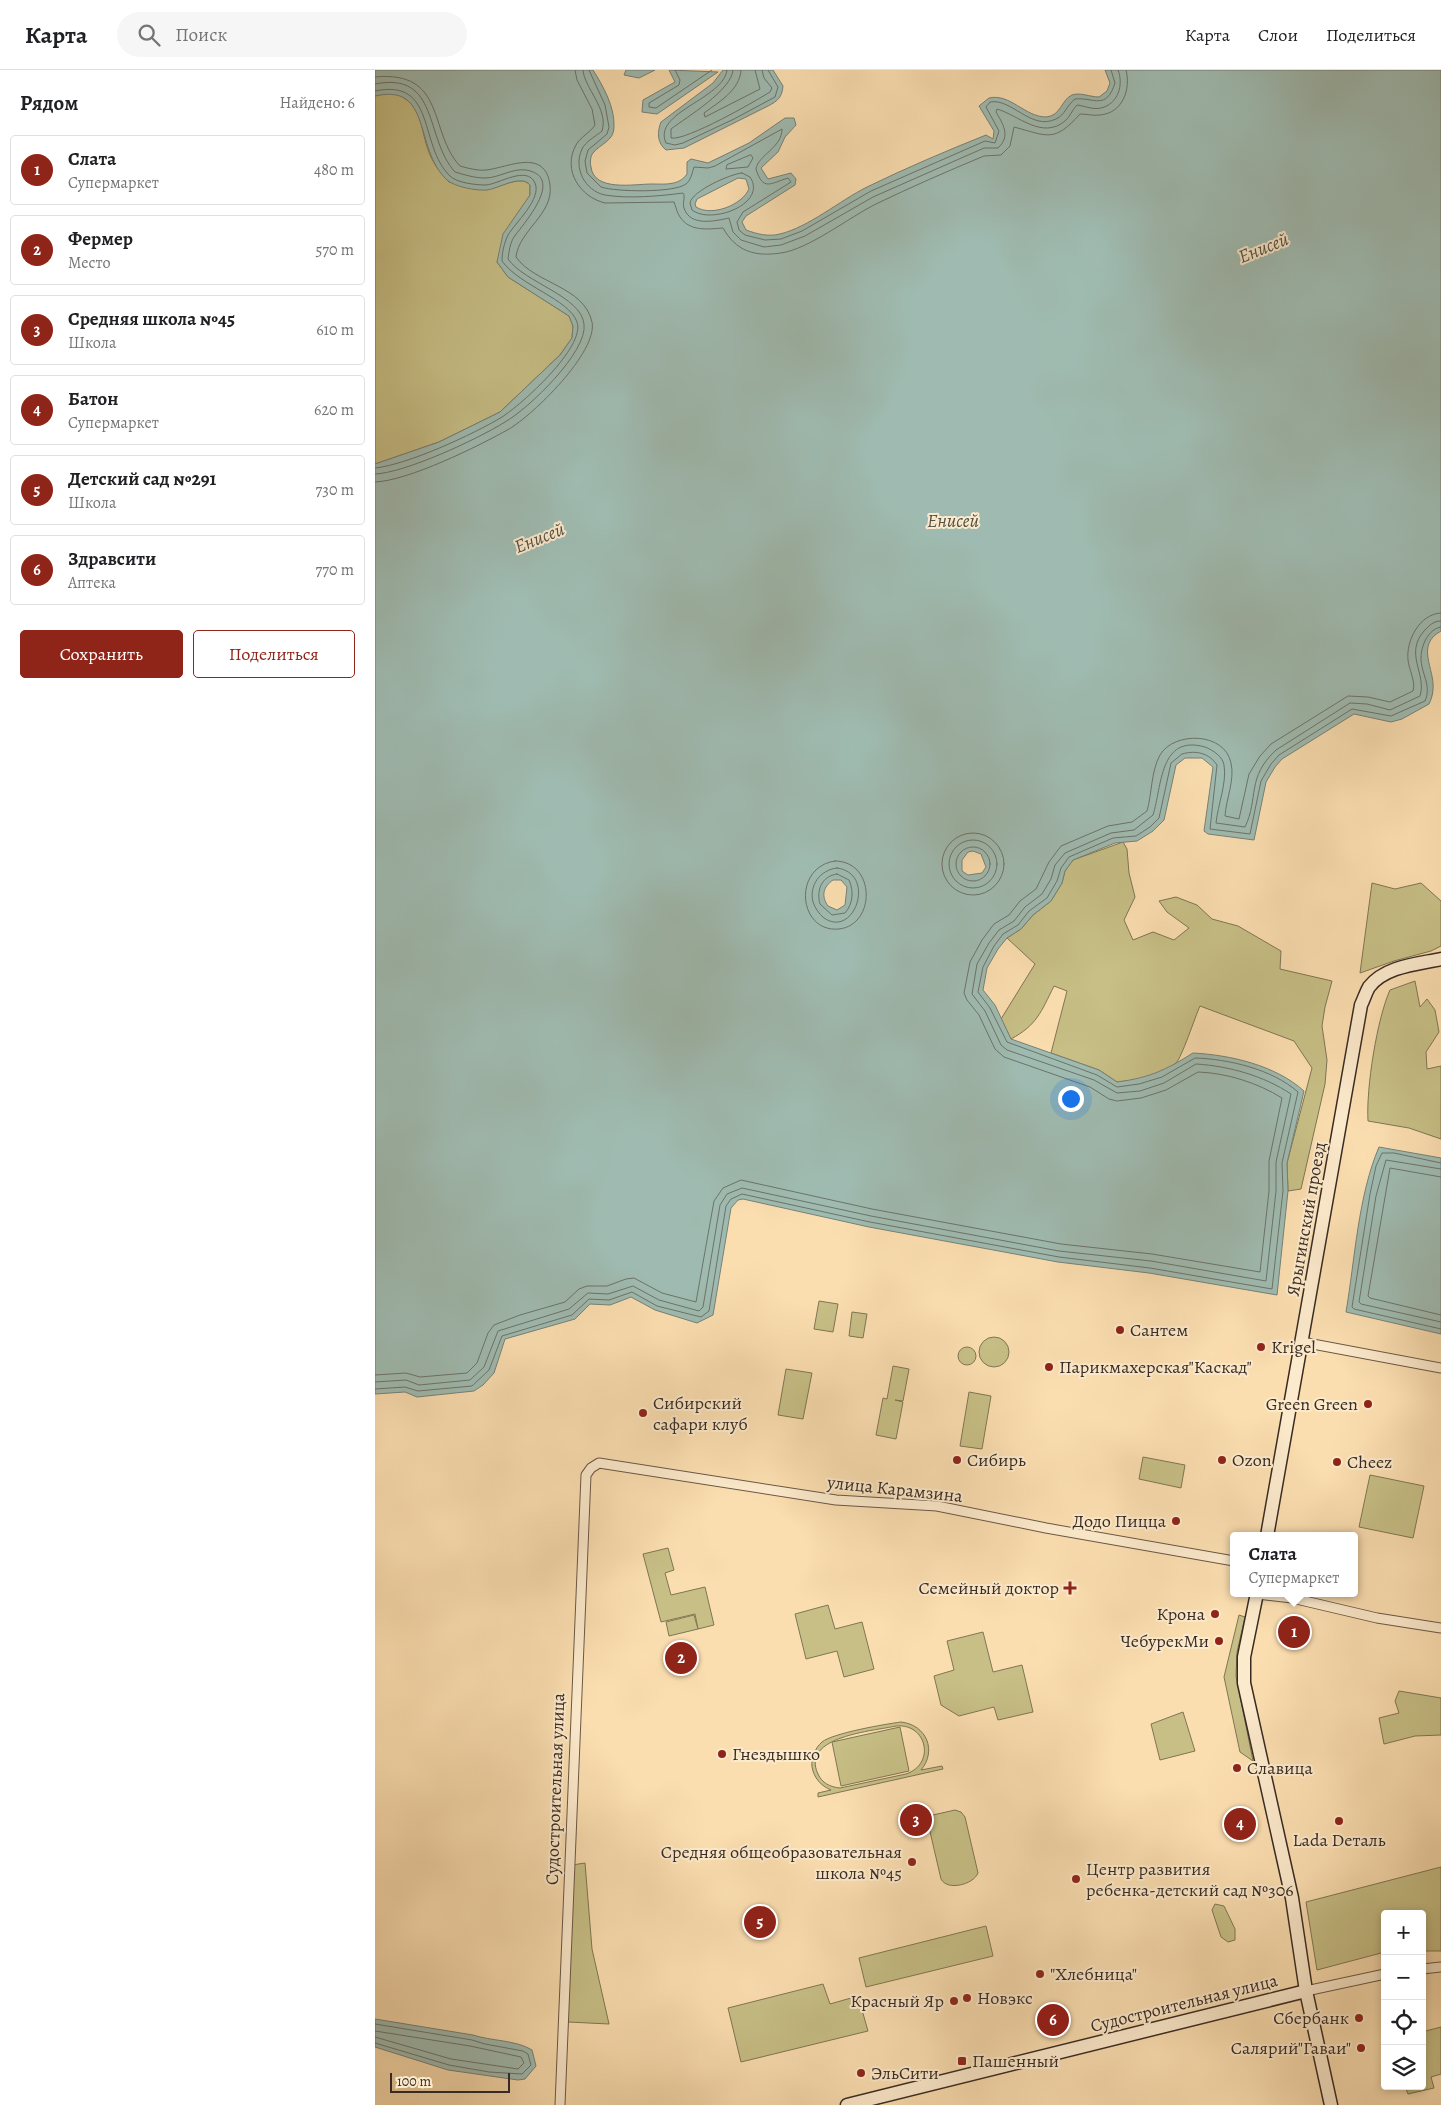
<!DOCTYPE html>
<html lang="ru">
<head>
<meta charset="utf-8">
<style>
	:root { --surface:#fff; --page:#f6f6f6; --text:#202124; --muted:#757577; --line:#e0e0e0; --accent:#8f2418 }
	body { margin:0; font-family:Alegreya,serif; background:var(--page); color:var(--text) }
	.controls { position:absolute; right:15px; bottom:15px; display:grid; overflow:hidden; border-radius:5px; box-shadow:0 2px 8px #0003 }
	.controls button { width:45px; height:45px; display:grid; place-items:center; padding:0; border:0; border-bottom:1px solid var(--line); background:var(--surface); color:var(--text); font:25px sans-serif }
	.scale { position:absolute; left:15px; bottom:12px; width:120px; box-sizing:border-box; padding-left:5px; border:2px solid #392b23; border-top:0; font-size:14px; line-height:18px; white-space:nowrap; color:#392b23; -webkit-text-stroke:4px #fceacc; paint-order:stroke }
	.you { position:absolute; left:695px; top:1028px; width:18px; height:18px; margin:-12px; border:4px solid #fff; border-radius:50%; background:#1a73e8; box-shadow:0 0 0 8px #1a73e833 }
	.badge { display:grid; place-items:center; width:32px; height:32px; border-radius:50%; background:var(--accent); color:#fff; font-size:16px; font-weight:700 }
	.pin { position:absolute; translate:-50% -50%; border:2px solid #fff; box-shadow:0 1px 5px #0006 }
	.popup { position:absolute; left:855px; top:1462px; width:128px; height:65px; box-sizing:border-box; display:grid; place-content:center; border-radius:5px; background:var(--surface); filter:drop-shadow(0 1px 4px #0005); font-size:16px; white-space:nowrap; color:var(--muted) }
	.popup b { font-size:19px; color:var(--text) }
	.popup::after { content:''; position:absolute; left:50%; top:100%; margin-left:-10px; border:10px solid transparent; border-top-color:var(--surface) }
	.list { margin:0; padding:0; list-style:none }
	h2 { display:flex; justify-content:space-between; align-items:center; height:65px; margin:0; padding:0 20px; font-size:21px }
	h2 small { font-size:16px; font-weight:400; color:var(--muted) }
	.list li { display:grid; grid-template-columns:32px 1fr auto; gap:15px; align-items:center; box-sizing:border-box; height:70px; margin:0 10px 10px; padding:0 10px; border:1px solid var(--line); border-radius:5px }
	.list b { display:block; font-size:19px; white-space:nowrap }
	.list p { margin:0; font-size:16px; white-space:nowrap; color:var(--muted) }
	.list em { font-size:16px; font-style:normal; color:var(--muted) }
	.actions { display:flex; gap:10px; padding:15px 20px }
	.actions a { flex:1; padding:11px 0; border:1px solid var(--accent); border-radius:5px; text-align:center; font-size:18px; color:var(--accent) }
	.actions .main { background:var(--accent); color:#fff }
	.icon { flex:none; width:28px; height:28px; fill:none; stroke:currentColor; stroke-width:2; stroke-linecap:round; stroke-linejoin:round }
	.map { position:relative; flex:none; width:1066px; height:2035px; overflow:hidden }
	header { display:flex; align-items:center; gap:30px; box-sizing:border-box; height:70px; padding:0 25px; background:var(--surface); border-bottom:1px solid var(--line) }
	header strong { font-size:24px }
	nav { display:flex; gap:28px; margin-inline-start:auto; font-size:18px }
	.search { width:350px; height:45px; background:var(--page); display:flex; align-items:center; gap:12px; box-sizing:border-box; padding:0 18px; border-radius:28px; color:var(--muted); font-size:19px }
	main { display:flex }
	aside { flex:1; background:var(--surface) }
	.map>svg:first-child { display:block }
	.green { fill:#c7bf86; stroke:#807554; fill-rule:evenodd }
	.water { fill:#9fbbb1; stroke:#768178; fill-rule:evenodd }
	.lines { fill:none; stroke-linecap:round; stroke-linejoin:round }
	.shore { stroke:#6c736a; stroke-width:1 }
	.street-casing { stroke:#6a5846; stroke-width:11 }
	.secondary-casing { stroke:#392b23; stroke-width:15 }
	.street { stroke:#fceacc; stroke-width:9 }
	.secondary { stroke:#fceacc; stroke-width:12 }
	.poi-dot { fill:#8f2418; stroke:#fceacc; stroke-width:2 }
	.labels { text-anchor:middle; stroke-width:4; stroke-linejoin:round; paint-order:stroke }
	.street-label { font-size:18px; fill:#392b23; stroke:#fceacc }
	.poi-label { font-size:18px; fill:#392b23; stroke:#fceacc; text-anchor:start }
	.water-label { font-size:19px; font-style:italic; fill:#524f46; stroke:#fceacc }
</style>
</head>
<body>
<header>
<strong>Карта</strong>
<div class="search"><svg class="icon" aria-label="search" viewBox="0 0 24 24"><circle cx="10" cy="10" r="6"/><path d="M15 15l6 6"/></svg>Поиск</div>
<nav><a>Карта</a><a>Слои</a><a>Поделиться</a></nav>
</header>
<main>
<aside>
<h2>Рядом<small>Найдено: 6</small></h2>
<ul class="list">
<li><span class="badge">1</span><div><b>Слата</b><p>Супермаркет</p></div><em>480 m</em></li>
<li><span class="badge">2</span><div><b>Фермер</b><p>Место</p></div><em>570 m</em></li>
<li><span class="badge">3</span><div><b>Средняя школа №45</b><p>Школа</p></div><em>610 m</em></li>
<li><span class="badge">4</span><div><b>Батон</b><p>Супермаркет</p></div><em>620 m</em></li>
<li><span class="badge">5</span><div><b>Детский сад №291</b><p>Школа</p></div><em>730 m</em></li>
<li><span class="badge">6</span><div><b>Здравсити</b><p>Аптека</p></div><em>770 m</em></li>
</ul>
<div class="actions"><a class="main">Сохранить</a><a>Поделиться</a></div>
</aside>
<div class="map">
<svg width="1066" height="2035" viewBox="0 0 1066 2035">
	<rect width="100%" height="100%" fill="#fbdeb0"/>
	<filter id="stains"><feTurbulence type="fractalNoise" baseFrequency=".004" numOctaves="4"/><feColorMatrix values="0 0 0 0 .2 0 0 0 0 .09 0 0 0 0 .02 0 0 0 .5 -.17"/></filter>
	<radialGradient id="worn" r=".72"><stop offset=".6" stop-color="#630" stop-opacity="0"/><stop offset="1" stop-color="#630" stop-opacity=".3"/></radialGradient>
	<g class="green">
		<path d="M 16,22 C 52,33 43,62 57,89 C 61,98 68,105 74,112 C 85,114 102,121 113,119 C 125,118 146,104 155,115 L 155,125 L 122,192 L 133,207 L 194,246 L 198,256 L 197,268 L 185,285 L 125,342 L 64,372 L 0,394 L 0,26 Z"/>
		<path d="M 748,772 L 752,779 L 754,803 L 760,827 L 749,850 L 758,870 L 778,862 L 799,870 L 814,858 L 792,842 L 784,831 L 801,827 L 822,835 L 837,849 L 863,856 L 906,881 L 905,899 L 957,911 L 950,937 L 947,956 L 952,990 L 950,1014 L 926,1119 L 913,1121 L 912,1093 L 937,998 L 919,971 L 825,936 C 820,947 807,987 801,993 C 786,1007 761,1010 742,1012 L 724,1000 L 676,983 L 692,921 L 679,916 C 666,942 662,955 636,969 L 626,949 L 660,894 L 632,868 L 646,859 L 658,845 L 676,831 L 687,813 L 690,801 L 698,790 Z"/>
		<polygon points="997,813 1020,819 1046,813 1066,831 1066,876 1056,881 1019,891 985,903"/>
		<path d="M 1040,911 L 1045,937 L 1052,929 L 1060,940 L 1064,962 L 1051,982 L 1052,999 L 1066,996 L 1066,1069 L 1034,1058 L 993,1051 C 991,1018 1002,949 1015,920 Z"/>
		<polygon points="444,1231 463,1234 458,1262 439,1259"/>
		<polygon points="477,1242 492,1244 488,1268 474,1266"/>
		<circle cx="619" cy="1282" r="15"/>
		<circle cx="592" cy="1286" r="9"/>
		<polygon points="518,1296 534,1299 528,1331 520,1330 528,1332 521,1369 501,1365 508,1328 512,1329"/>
		<polygon points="411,1299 437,1303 428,1349 403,1345"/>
		<polygon points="594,1322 616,1326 607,1379 585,1376"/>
		<polygon points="768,1387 810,1395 806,1418 764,1409"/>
		<polygon points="995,1405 1049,1416 1038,1468 984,1457"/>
		<polygon points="293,1478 299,1500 290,1503 296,1525 330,1517 339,1555 323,1559 320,1544 286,1552 268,1484"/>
		<polygon points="453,1535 460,1559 487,1552 499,1599 469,1607 462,1581 431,1589 420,1544"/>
		<polygon points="319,1545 323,1559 294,1566 291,1552"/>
		<polygon points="864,1545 870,1547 862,1582 861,1606 878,1691 865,1682 849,1607"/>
		<polygon points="608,1562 618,1602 647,1595 658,1642 623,1650 619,1637 584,1646 566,1635 559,1606 579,1600 572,1571"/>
		<polygon points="1024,1621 1066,1628 1066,1665 1040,1666 1009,1674 1004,1648 1024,1643 1020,1631"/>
		<polygon points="808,1642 820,1681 785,1690 776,1654"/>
		<path d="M 526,1652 C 552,1655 562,1681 546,1700 L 567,1696 L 568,1699 L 443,1727 L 443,1723 L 456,1720 C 446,1716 439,1708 437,1697 C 436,1688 440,1678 447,1672 C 458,1663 511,1654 526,1652 ZM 521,1656 C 552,1653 561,1694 531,1704 L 465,1718 C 455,1717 447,1713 443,1704 C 425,1666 499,1661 521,1656 Z"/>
		<polygon points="525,1657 534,1701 466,1716 457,1672"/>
		<path d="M 580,1740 L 586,1742 L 590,1747 L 603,1803 C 598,1815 572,1821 566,1809 L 553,1753 L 558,1745 Z"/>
		<polygon points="210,1793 217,1879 234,1954 193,1952 197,1795"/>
		<polygon points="1066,1797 1066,1881 1047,1881 1047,1844 1010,1844 1010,1882 942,1900 931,1832"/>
		<polygon points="840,1834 849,1836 860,1859 860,1870 853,1872 846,1867 837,1840"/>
		<polygon points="611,1856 618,1886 491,1917 484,1888"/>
		<polygon points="448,1914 455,1934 483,1926 493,1961 366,1992 353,1938"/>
		<polygon points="1066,1957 1066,2004 1056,2007 1059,2018 1033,2024 1030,2016 1047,2016 1047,1962"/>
	</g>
	<g class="water">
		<path d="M 0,0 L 218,0 C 228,16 240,37 239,57 C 239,71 225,74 218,83 C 215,87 215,93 216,97 C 219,122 259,114 277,114 C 289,114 304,116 312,104 L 312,92 L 316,89 L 333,93 L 374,73 L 410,48 L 419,48 L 421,55 L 410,67 L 403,82 L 386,98 L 393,109 L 416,103 L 421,109 L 420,115 L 371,146 L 367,152 L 371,160 C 382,164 393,167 405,164 C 434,157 464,131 492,117 C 531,98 571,81 611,65 L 618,69 L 619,61 L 604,36 L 614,28 C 635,23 650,47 671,47 C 686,46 686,30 697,25 C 705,22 715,27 724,27 L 732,21 L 735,13 L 730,0 L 1066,0 L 1066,561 C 1040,575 1060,599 1058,619 C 1058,624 1056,630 1054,634 L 1027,649 L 1016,652 L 979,644 L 907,689 L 900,697 L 891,712 L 879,770 L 833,764 L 829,761 L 838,697 L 827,688 L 810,688 L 801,695 L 789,750 L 778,761 L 762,771 L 740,773 L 698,790 L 690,801 L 687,813 L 676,831 L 658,845 L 646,859 L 632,868 L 623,879 L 612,898 L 608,920 L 620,935 L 636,969 L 724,1000 L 742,1012 C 774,1008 791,1000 818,983 C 855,985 900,995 929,1021 L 912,1093 L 913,1121 L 902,1225 L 774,1203 L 683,1192 L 494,1157 L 368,1129 L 363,1130 L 356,1138 L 338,1245 L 322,1253 L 280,1240 L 256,1227 L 235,1235 L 215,1234 L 200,1249 L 130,1269 L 119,1303 L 108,1315 L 99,1321 L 42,1327 L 30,1322 L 0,1324 L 0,394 L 64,372 L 125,342 L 185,285 L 197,268 L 198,256 L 194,246 L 133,207 L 122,192 L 128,164 L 155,125 L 155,115 C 146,104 125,118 112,120 C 102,121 80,117 72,110 C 38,78 58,13 0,26 ZM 363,108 L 371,109 L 374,119 C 367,135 337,147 321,137 L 320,134 L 322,129 ZM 598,781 L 606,784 L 611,797 L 607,803 L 593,805 L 587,801 L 587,790 L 593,782 ZM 458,810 L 466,810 L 472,817 L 470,835 L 462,840 L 453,836 C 446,826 448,817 458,810 Z"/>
		<polygon points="251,0 280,0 264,8 249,5"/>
		<polygon points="294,0 343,2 282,44 267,42 268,30 300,12"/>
		<path d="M 348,0 L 398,0 L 408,16 C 407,27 403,31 393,36 L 309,78 L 291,80 C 282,73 282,62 286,52 L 338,13 Z"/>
		<path d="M 1004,1077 L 1066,1088 L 1066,1264 L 971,1242 C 980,1189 983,1126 1004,1077 Z"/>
		<path d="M 0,1949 L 98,1965 C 116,1971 141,1970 157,1980 L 161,1996 L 150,2009 L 143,2010 L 73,2000 L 0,1977 Z"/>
	</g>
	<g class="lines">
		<g class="shore">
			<path d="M 200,0 L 202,10 L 217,39 L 220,55 C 215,63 205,67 201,75 C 187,100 205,127 230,133 L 299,132 C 301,137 302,143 305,147 C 315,162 333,159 348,158 C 361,181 379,187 406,183 C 434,179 473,148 501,134 C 536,117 573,101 609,86 L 626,85 L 635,76 L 639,57 C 673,66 679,73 705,44 C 712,44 718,46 725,45 C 748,43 756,19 751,0"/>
			<path d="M 208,0 C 209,18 234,39 227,61 C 221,66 210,72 207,79 C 198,98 210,121 230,125 C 253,129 286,126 308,123 C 311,127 307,132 309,138 C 315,157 340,151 354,148 L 358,162 L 366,170 L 389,177 L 406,175 L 430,166 L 498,127 L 609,78 L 623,78 C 636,66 628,54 621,42 L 622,39 C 643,45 667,70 690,51 C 695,47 697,40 702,35 C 710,36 718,40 726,38 C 743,34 749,15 743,0"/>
			<path d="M 214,0 L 230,35 L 234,57 L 232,64 L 213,80 L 210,91 L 212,103 L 226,117 C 241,122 299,123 311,114 C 316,110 317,103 319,97 L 333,98 L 340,96 L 407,59 C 407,78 383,85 381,99 C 388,122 396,113 413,108 L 416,112 L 368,142 L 362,152 L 364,160 L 370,165 L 390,170 L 406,169 L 427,161 L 496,121 L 610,71 L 620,73 L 624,61 L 611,37 L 615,32 C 637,28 656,61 681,49 C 690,45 692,35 700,29 C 719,27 731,41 740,13 L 736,0"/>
			<polyline points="300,0 305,10 304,15 274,33 274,37 281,38 337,0"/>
			<path d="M 352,0 C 349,29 277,42 291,73 L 300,75 L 308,73 L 359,49 L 400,27 L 403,17 L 393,0"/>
			<path d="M 358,0 C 357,20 312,47 296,59 L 296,68 C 311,71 379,32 395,22 L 397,18 L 389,8 L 387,0"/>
			<path d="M 366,0 C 365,20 344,32 329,43 L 330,47 L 385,19 L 380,0"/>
			<path d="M 0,7 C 72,0 53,62 85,96 C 92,98 103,101 111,100 C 132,98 170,77 175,115 C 179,144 144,160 141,187 C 160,214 209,216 217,252 C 223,282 158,345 134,359 C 104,376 33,411 0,412"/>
			<path d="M 0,14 C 65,1 49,68 80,102 C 90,105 100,108 110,108 C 124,108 137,98 151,100 C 191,107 149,153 139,167 C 135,173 134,182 133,189 C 150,213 206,226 209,254 C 213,282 153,339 130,352 C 103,369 30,403 0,404"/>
			<path d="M 0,21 C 62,8 43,75 75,106 C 82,113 101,115 111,115 C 124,114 152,95 160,113 C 167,129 140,153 133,165 C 129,173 127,183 127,191 C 145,216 194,229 202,252 C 211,277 146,335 127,347 C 99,364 32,395 0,398"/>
			<polygon points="376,85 378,88 373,97 351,99 352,95"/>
			<path d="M 367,103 L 375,107 C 393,134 336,155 317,140 L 315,133 C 317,121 355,104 367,103 Z"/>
			<circle cx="598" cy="794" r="31"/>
			<circle cx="598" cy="794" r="24"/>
			<circle cx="598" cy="794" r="17"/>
			<path d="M 460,791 C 501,791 501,855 464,859 C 423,863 417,797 460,791 Z"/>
			<path d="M 462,798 C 502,803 480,869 449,848 C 444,844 440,838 438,832 C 434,815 445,800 462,798 Z"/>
			<path d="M 462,804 L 474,810 C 479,821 478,834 470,843 L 457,845 L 445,834 C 441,820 447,806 462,804 Z"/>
			<polyline points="1066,1093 1019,1083 1007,1083 1001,1096 995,1124 977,1237 979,1239 1066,1259"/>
			<polyline points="1066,1099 1011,1090 1001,1126 984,1232 986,1234 1066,1252"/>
			<polyline points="1066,1107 1015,1098 993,1226 995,1228 1066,1245"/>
			<path d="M 0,1305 L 31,1303 L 45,1307 L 92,1303 L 102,1293 L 113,1263 L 119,1255 L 145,1245 L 190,1232 L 204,1219 L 212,1216 L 232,1216 L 251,1209 L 259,1208 L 287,1223 L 321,1232 L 339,1131 L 348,1118 L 366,1110 L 497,1139 L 686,1174 L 777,1184 L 885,1202 L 894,1121 L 894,1091 L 907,1028 C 883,1013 852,1003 823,1002 L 791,1020 L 766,1028 L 742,1031 L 734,1029 L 715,1017 L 629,987 L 620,979 L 604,945 L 592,930 L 589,923 L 595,892 L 607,870 L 619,854 L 634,845 L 645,831 L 661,819 L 674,792 L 686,776 L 733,756 L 757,752 L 772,741 C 777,724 776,701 785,685 C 799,661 850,662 856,693 C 860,710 851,729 850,746 L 864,749 L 874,704 L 885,686 L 896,674 L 973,626 L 993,627 L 1015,632 L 1038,621 C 1041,612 1034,600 1033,590 C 1031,571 1044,544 1066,543"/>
			<path d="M 0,1312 L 31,1310 L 44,1315 L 95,1310 L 109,1297 L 123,1261 L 194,1239 L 213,1223 L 233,1224 L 258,1216 L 284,1230 L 324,1241 L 328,1237 L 345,1135 L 352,1124 L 367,1118 L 496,1146 L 684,1181 L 776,1191 L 891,1211 L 901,1121 L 901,1092 L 916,1024 C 889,1006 854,996 821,994 L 789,1013 L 765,1021 L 742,1023 L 719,1010 L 632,980 L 626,975 L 610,941 L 597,924 L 602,894 L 614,873 L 624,860 L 639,851 L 650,837 L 667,824 L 676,809 L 680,795 L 690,783 L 736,763 L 759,760 L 778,745 C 787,717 784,664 830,677 C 838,680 848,687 849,695 C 852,713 843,734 841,753 L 870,757 C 884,728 871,708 901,680 L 975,633 L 992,634 L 1015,640 L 1045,626 C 1052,604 1029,584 1049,561 C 1055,555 1058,551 1066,551"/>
			<path d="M 0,1319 L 30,1317 L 43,1321 L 97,1316 L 114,1300 L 127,1266 L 197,1245 L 214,1229 L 234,1230 L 257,1222 L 282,1236 L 326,1247 L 334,1241 L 351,1136 L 356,1129 L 367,1124 L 495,1152 L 684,1187 L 775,1198 L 897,1219 L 908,1121 L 907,1093 L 923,1022 C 897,999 853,989 820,988 L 787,1007 L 764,1014 L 742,1017 L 722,1005 L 632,972 L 615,938 L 603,922 L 608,897 L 619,876 L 628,864 L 643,855 L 654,841 L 672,828 L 682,811 L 686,798 L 694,787 L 738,768 L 761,766 L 775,757 L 784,748 L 796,693 L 807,684 C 821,680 834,683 842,695 L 835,759 L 875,764 L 886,711 L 896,694 L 904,685 L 977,639 L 1016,646 L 1050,631 C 1057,615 1046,604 1046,588 C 1046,576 1053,559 1066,557"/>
			<polyline points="0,1954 97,1970 110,1974 148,1981 153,1984 156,1995 147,2004 114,2002 74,1995 0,1973"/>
			<polyline points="0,1961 95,1976 146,1987 149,1993 143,1999 76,1989 0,1967"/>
		</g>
		<defs>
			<g id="street">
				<polyline points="927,1272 1066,1298"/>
				<polyline points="882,1524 917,1528 1002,1548 1066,1558"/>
				<polyline points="1047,1899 1066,1897"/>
				<polyline points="931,1921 1010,1904"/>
				<polyline points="185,2035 211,1405 216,1398 224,1393 461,1430 562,1436 671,1458 859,1491"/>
			</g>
			<g id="secondary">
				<path d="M 892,1466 L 986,935 C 989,929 991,922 994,917 C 1010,896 1043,894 1066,889"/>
				<polyline points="882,1523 869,1587 869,1613 917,1828 931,1921 956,2035"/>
				<polyline points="472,2035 931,1921"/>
			</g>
		</defs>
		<use href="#street" class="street-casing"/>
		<use href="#secondary" class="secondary-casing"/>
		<use href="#street" class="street"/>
		<use href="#secondary" class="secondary"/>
	</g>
	<g class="poi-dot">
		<circle cx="745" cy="1260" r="5"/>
		<circle cx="886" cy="1277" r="5"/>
		<circle cx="674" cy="1297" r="5"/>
		<circle cx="993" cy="1334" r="5"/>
		<circle cx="268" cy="1343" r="5"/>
		<circle cx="582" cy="1390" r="5"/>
		<circle cx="847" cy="1390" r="5"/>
		<circle cx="962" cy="1392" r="5"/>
		<circle cx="801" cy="1451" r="5"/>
		<path d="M692.5 1510.5h5v5h5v5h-5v5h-5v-5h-5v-5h5z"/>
		<circle cx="840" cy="1544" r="5"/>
		<circle cx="844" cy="1571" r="5"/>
		<circle cx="347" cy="1684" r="5"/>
		<circle cx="862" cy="1698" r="5"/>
		<circle cx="964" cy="1751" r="5"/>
		<circle cx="537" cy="1792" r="5"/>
		<circle cx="701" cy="1809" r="5"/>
		<circle cx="665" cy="1904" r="5"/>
		<circle cx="592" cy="1928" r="5"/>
		<circle cx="579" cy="1931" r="5"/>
		<circle cx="984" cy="1948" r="5"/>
		<circle cx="986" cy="1978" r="5"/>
		<rect x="582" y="1986" width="10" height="10" rx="2.5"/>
		<circle cx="486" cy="2003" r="5"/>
	</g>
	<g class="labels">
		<g class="street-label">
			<text transform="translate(931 1149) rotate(-80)" y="6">Ярыгинский проезд</text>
			<text transform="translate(520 1419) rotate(6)" y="6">улица Карамзина</text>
			<text transform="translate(180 1719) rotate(-88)" y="6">Судостроительная улица</text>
			<text transform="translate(809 1933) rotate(-14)" y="6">Судостроительная улица</text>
		</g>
		<g class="poi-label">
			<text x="755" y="1266">Сантем</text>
			<text x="896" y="1283">Krigel</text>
			<text x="684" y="1303">Парикмахерская"Каскад"</text>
			<text x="278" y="1339">Сибирский<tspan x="278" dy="21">сафари клуб</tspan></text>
			<text x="983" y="1340" text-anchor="end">Green Green</text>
			<text x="592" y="1396">Сибирь</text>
			<text x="857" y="1396">Ozon</text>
			<text x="972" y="1398">Cheez</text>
			<text x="791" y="1457" text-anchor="end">Додо Пицца</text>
			<text x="684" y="1524" text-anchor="end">Семейный доктор</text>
			<text x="830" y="1550" text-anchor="end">Крона</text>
			<text x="834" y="1577" text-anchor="end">ЧебурекМи</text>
			<text x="357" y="1690">Гнездышко</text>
			<text x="872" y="1704">Славица</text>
			<text x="964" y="1776" text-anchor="middle">Lada Dеталь</text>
			<text x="527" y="1788" text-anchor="end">Средняя общеобразовательная<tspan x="527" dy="21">школа №45</tspan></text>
			<text x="711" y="1805">Центр развития<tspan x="711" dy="21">ребенка-детский сад №306</tspan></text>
			<text x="675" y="1910">"Хлебница"</text>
			<text x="602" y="1934">Новэкс</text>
			<text x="569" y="1937" text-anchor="end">Красный Яр</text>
			<text x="974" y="1954" text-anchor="end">Сбербанк</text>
			<text x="976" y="1984" text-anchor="end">Салярий"Гаваи"</text>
			<text x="597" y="1997">Пашенный</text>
			<text x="496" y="2009">ЭльСити</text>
		</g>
		<g class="water-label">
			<text transform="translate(888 177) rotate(-22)" y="7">Енисей</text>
			<text x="578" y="457">Енисей</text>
			<text transform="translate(164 467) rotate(-22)" y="7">Енисей</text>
		</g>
	</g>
	<rect width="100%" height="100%" filter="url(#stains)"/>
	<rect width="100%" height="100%" fill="url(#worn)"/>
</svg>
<div class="controls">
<button>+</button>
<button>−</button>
<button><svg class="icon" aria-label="locate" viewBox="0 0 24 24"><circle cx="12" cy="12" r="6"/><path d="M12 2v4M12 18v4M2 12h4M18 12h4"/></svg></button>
<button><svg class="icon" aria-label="layers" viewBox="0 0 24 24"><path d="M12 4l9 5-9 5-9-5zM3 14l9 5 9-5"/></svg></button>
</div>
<div class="scale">100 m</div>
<div class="you"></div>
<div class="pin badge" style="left:919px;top:1562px">1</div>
<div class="popup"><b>Слата</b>Супермаркет</div>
<div class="pin badge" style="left:306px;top:1588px">2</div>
<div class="pin badge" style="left:541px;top:1750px">3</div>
<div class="pin badge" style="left:865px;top:1754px">4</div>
<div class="pin badge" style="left:385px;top:1852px">5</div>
<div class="pin badge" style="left:678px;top:1950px">6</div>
</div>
</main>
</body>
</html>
